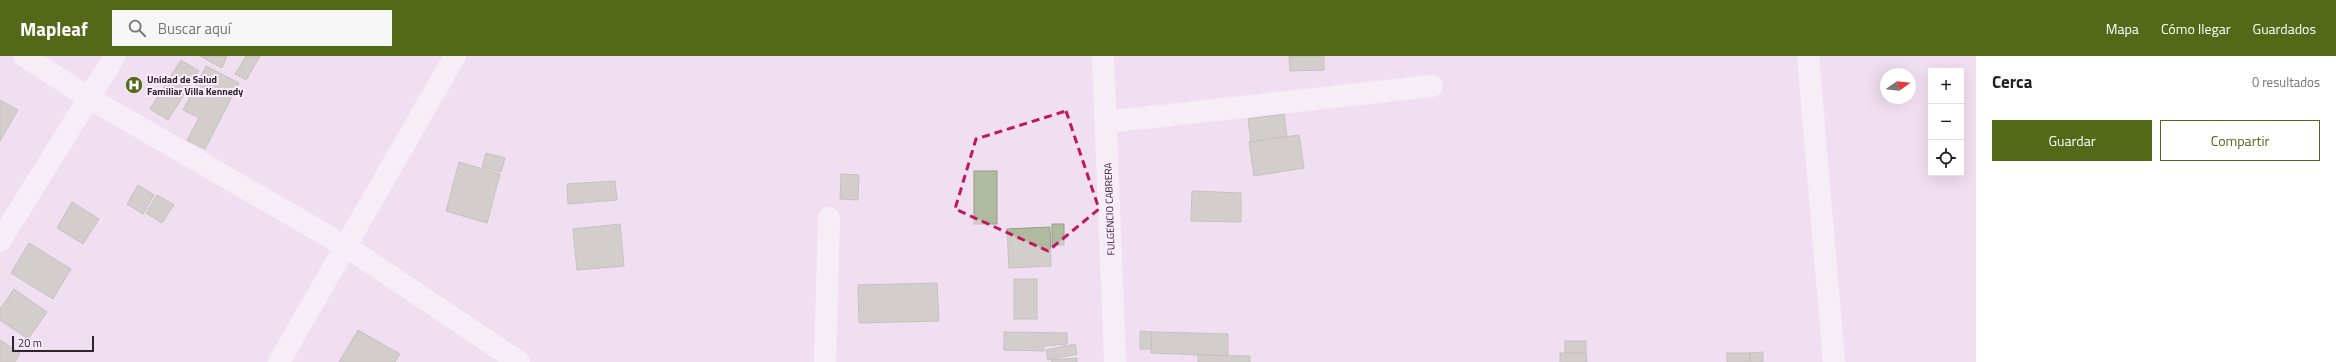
<!DOCTYPE html>
<html lang="es">
<head>
<meta charset="utf-8">
<style>
	:root { --surface:#fff; --page:#f6f6f6; --text:#222; --muted:#767676; --line:#e0e0e0; --accent:#536918 }
	body { margin:0; font-family:"Titillium Web",sans-serif; background:var(--page); color:var(--text) }
	.controls { position:absolute; right:12px; top:12px; display:grid; overflow:hidden; border-radius:0px; box-shadow:0 4px 16px #0002 }
	.controls button { width:36px; height:36px; display:grid; place-items:center; padding:0; border:0; border-bottom:1px solid var(--line); background:var(--surface); color:var(--text); font:20px sans-serif }
	.compass { position:absolute; left:1880px; top:12px; width:36px; height:36px; border-radius:50%; background:var(--surface); box-shadow:0 4px 16px #0002; rotate:76deg }
	.scale { position:absolute; left:12px; bottom:10px; width:82px; box-sizing:border-box; padding-left:4px; border:2px solid #2c252b; border-top:0; font-size:11px; line-height:14px; white-space:nowrap; color:#2c252b; -webkit-text-stroke:3px #fdecfd; paint-order:stroke }
	.list { margin:0; padding:0; list-style:none }
	h2 { display:flex; justify-content:space-between; align-items:center; height:52px; margin:0; padding:0 16px; font-size:17px }
	h2 small { font-size:13px; font-weight:400; color:var(--muted) }
	.actions { display:flex; gap:8px; padding:12px 16px }
	.actions a { flex:1; padding:9px 0; border:1px solid var(--accent); border-radius:0px; text-align:center; font-size:14px; color:var(--accent) }
	.actions .main { background:var(--accent); color:#fff }
	.icon { flex:none; width:22px; height:22px; fill:none; stroke:currentColor; stroke-width:2; stroke-linecap:round; stroke-linejoin:round }
	.map { position:relative; flex:none; width:1976px; height:306px; overflow:hidden }
	header { display:flex; align-items:center; gap:24px; box-sizing:border-box; height:56px; padding:0 20px; background:var(--accent); color:#fff }
	header strong { font-size:19px }
	nav { display:flex; gap:22px; margin-inline-start:auto; font-size:14px }
	.search { width:280px; height:36px; background:var(--page); display:flex; align-items:center; gap:10px; box-sizing:border-box; padding:0 14px; border-radius:0px; color:var(--muted); font-size:15px }
	main { display:flex }
	aside { flex:1; background:var(--surface) }
	.map>svg:first-child { display:block }
	.building { fill:#b0ba9e; stroke:#959c88 }
	.lines { fill:none; stroke-linecap:round; stroke-linejoin:round }
	.minor { stroke:#fff; stroke-width:22 }
	.secondary { stroke:#fff; stroke-width:22 }
	.marked { fill:none; stroke:#c2185b; stroke-width:3; stroke-dasharray:8 5; stroke-linejoin:round }
	.labels { text-anchor:middle; stroke-width:4; stroke-linejoin:round; paint-order:stroke }
	.poi-label { font-size:10px; font-weight:bold; fill:#2c252b; stroke:#fdecfd; text-anchor:start }
	.street-label { font-size:10px; fill:#2c252b; stroke:#fdecfd }
</style>
</head>
<body>
<header>
<strong>Mapleaf</strong>
<div class="search"><svg class="icon" aria-label="search" viewBox="0 0 24 24"><circle cx="10" cy="10" r="6"/><path d="M15 15l6 6"/></svg>Buscar aquí</div>
<nav><a>Mapa</a><a>Cómo llegar</a><a>Guardados</a></nav>
</header>
<main>
<div class="map">
<svg width="1976" height="306" viewBox="0 0 1976 306">
	<rect width="100%" height="100%" fill="#f0dff0"/>
	<g class="building">
		<polygon points="200,0 227,0 222,12"/>
		<polygon points="246,0 260,0 246,24 235,18"/>
		<polygon points="1289,0 1324,0 1324,14 1290,15"/>
		<polygon points="181,4 199,15 168,64 150,53"/>
		<polygon points="206,10 239,27 205,93 187,84 199,62 183,54"/>
		<polygon points="0,44 18,54 0,85"/>
		<polygon points="1284,58 1287,80 1251,86 1248,63"/>
		<polygon points="1299,79 1304,112 1254,120 1249,86"/>
		<polygon points="486,97 505,102 501,116 482,111"/>
		<polygon points="459,106 500,118 487,167 446,155"/>
		<rect x="974" y="115" width="23" height="53"/>
		<polygon points="841,118 859,119 858,144 840,143"/>
		<polygon points="615,125 617,144 568,148 567,128"/>
		<polygon points="138,129 154,139 143,158 127,148"/>
		<polygon points="1192,135 1241,137 1241,166 1191,165"/>
		<polygon points="157,139 174,149 162,167 146,157"/>
		<polygon points="72,146 99,163 83,188 57,172"/>
		<polygon points="620,168 624,210 577,214 573,173"/>
		<rect x="1052" y="168" width="12" height="21"/>
		<polygon points="1050,171 1051,210 1009,212 1007,173"/>
		<polygon points="29,187 71,213 53,243 11,217"/>
		<rect x="1014" y="223" width="23" height="40"/>
		<polygon points="937,227 939,265 859,267 858,229"/>
		<polygon points="14,233 47,256 28,283 0,264 0,253"/>
		<polygon points="358,274 400,298 395,306 339,306"/>
		<polygon points="1140,275 1152,276 1152,293 1140,293"/>
		<polygon points="1004,276 1067,277 1067,288 1044,290 1044,295 1004,294"/>
		<polygon points="1152,276 1228,278 1228,300 1151,297"/>
		<polygon points="0,284 20,297 15,306 0,306"/>
		<rect x="1565" y="285" width="21" height="12"/>
		<polygon points="1075,288 1077,298 1048,304 1046,294"/>
		<polygon points="1763,296 1763,306 1750,306 1750,297"/>
		<polygon points="1560,297 1586,297 1587,306 1560,306"/>
		<rect x="1727" y="297" width="23" height="9"/>
		<polygon points="1198,299 1250,300 1250,306 1198,306"/>
		<polygon points="1077,302 1077,306 1052,306 1051,304"/>
	</g>
	<g class="lines">
		<g class="minor">
			<polyline points="24,0 89,42 347,191 519,306"/>
			<polyline points="1808,0 1834,306"/>
			<polyline points="1106,66 1432,30"/>
			<polyline points="0,185 115,0"/>
			<polyline points="279,306 455,0"/>
			<polyline points="825,306 829,162"/>
		</g>
		<polyline class="secondary" points="1103,0 1115,306"/>
	</g>
	<path d="M0 0H1976V306H0ZM 1066,55 L 1099,153 L 1048,195 L 955,153 L 976,83 Z" fill="#f0dff0" fill-opacity=".55" fill-rule="evenodd"/>
	<path class="marked" d="M 1066,55 L 1099,153 L 1048,195 L 955,153 L 976,83 Z"/>
	<defs>
		<symbol id="hospital-disc" viewBox="-11 -11 22 22"><circle r="9.5" fill="#536918" stroke="#fdecfd"/><path d="M-5-5h3v3.5h4V-5h3V5h-3V1.5h-4V5h-3Z" fill="#fff"/></symbol>
	</defs>
	<g fill-rule="evenodd">
		<use href="#hospital-disc" x="124" y="19" width="20" height="20"/>
	</g>
	<g class="labels">
		<g class="poi-label">
			<text x="147" y="27">Unidad de Salud<tspan x="147" dy="12">Familiar Villa Kennedy</tspan></text>
		</g>
		<g class="street-label">
			<text transform="translate(1109 153) rotate(-92)" y="4">FULGENCIO CABRERA</text>
		</g>
	</g>
</svg>
<div class="controls">
<button>+</button>
<button>−</button>
<button><svg class="icon" aria-label="locate" viewBox="0 0 24 24"><circle cx="12" cy="12" r="6"/><path d="M12 2v4M12 18v4M2 12h4M18 12h4"/></svg></button>
</div>
<svg class="compass" viewBox="-18 -18 36 36"><path d="M0-13l5 13h-10z" fill="#e53935"/><path d="M0 13l5-13h-10z" fill="#767676"/></svg>
<div class="scale">20 m</div>
</div>
<aside>
<h2>Cerca<small>0 resultados</small></h2>
<ul class="list">
</ul>
<div class="actions"><a class="main">Guardar</a><a>Compartir</a></div>
</aside>
</main>
</body>
</html>
